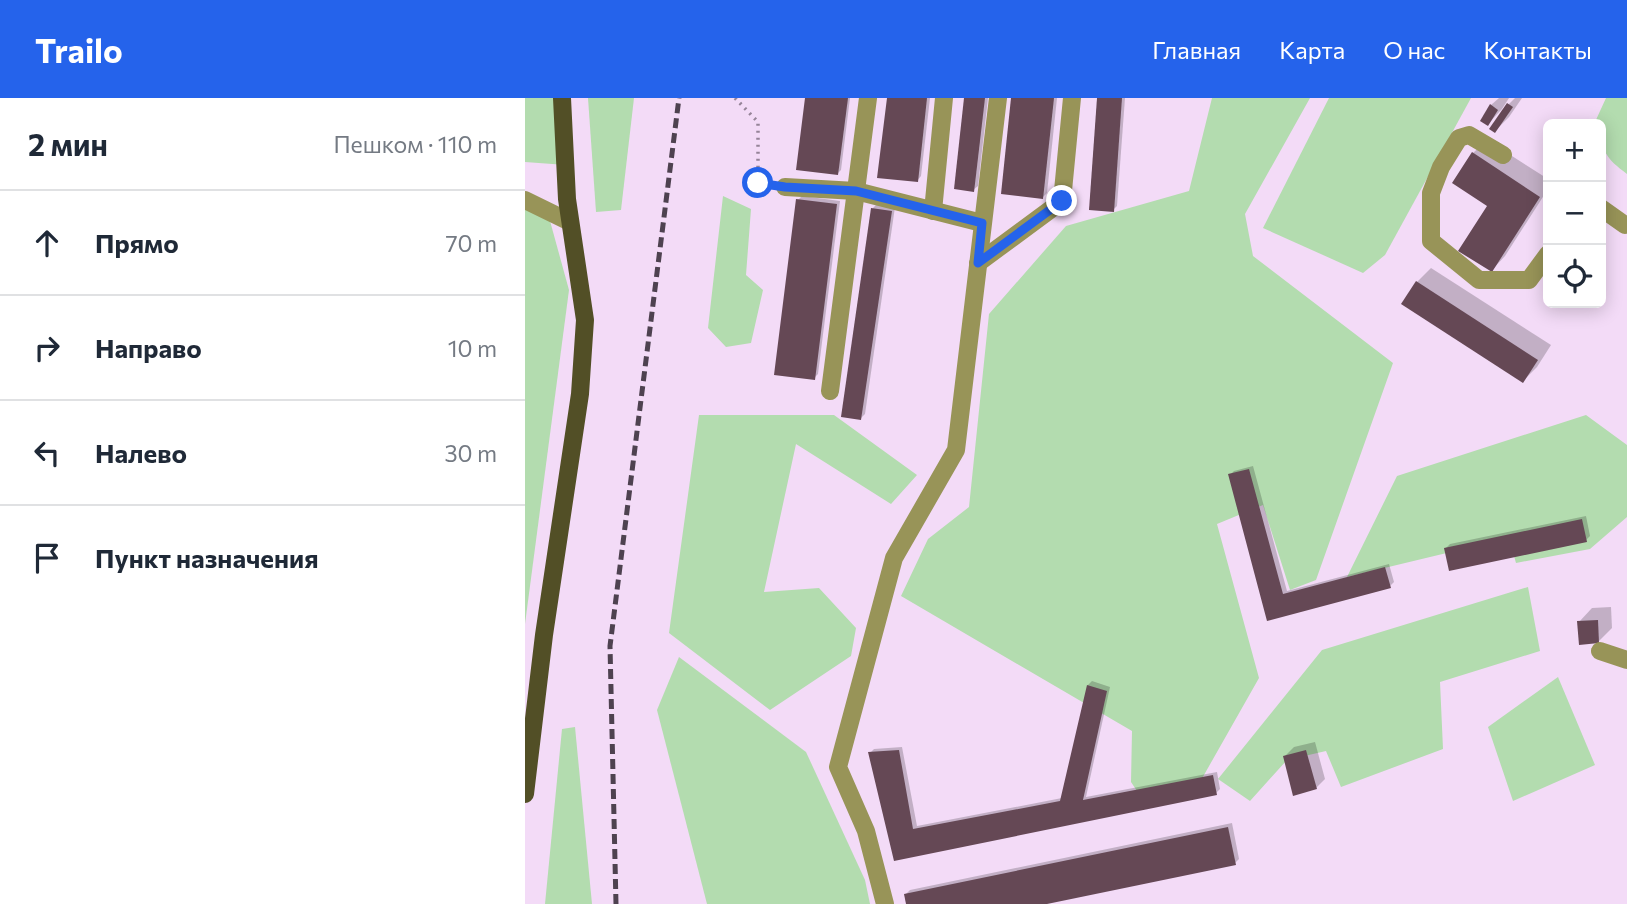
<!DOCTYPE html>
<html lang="ru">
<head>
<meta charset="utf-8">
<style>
	:root { --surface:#fff; --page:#f6f6f7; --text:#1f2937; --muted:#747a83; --line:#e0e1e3; --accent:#2563eb }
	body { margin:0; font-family:Commissioner,sans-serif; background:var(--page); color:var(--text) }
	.controls { position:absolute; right:21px; top:21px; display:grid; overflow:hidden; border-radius:10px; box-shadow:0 4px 18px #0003 }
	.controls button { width:63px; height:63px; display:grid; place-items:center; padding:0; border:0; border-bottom:2px solid var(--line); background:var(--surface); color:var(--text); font:35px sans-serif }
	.stop { position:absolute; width:21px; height:21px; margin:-16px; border:5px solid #2563eb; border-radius:50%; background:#fff }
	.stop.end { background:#2563eb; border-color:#fff; box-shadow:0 2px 7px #0008 }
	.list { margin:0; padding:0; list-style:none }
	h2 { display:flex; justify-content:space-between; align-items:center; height:91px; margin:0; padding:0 28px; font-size:30px }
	h2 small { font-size:23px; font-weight:400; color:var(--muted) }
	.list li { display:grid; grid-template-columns:46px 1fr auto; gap:21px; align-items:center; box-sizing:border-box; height:105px; padding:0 28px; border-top:2px solid var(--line) }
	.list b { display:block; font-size:26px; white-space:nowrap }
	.list em { font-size:23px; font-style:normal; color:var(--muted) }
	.icon { flex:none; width:38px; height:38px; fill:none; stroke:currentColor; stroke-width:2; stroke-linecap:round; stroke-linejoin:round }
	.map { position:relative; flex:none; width:1102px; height:806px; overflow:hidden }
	header { display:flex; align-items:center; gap:42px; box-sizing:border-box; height:98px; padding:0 35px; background:var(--accent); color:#fff }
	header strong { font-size:33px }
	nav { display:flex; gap:38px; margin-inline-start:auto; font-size:24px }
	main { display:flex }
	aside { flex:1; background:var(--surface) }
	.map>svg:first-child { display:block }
	.green { fill:#b3dcaf }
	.shadow { fill:#0003 }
	.building { fill:#654855 }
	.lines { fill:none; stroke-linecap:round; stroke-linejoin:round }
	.path { stroke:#958498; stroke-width:3.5; stroke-dasharray:2 5; stroke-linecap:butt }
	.minor { stroke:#989458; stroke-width:18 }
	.major { stroke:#524f26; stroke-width:18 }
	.rail { stroke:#4e4250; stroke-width:5; stroke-dasharray:10 5; stroke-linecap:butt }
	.route { stroke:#2563eb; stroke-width:9 }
</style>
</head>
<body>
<header>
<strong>Trailo</strong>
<nav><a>Главная</a><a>Карта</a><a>О нас</a><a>Контакты</a></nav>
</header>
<main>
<aside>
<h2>2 мин<small>Пешком · 110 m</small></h2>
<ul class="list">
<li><svg class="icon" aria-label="ahead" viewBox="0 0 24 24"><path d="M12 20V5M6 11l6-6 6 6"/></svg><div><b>Прямо</b></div><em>70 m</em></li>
<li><svg class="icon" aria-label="right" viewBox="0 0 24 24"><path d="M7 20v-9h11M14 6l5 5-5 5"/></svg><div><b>Направо</b></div><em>10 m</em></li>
<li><svg class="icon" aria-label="left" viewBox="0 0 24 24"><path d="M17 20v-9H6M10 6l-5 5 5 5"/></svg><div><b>Налево</b></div><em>30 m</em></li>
<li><svg class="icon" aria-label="arrive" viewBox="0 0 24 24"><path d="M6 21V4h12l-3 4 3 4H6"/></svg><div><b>Пункт назначения</b></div></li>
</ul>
</aside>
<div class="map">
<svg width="1102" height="806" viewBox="0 0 1102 806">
	<rect width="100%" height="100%" fill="#f3dbf7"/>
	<g class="green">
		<polygon points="0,0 39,0 41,67 0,64"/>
		<polygon points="63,0 109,0 96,112 71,114"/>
		<polygon points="687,0 785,0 720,116 728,158 868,265 791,482 765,492 738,407 692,426 734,580 675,684 618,702 606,684 607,633 376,498 403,441 444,409 464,216 541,128 664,93"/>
		<polygon points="804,0 946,0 860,157 838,175 738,130"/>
		<path d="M 1081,0 L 1102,0 L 1102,76 C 1081,60 1076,54 1076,26 L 1071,26 L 1070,24 Z"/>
		<polygon points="198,98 226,111 221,177 238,192 226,245 201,249 183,230"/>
		<polygon points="0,102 22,112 44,192 0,526"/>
		<polygon points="174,317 309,317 392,377 366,406 271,346 239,494 294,490 331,530 326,558 245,612 144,535"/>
		<polygon points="1061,317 1102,347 1102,419 1065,451 991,465 984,440 822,479 872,378"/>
		<polygon points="1003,489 1015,553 915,584 918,651 816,689 801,653 762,662 725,703 693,681 797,552"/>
		<polygon points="154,559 281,654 340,782 345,806 182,806 132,612"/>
		<polygon points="1033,579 1070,667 988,703 963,629"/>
		<polygon points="50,629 67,806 20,806 37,631"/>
	</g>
	<g class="shadow">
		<polygon points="282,0 325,0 316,72 312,76"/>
		<polygon points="363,0 405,0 396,78 392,83"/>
		<polygon points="441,0 463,0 453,88 448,92"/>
		<polygon points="488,0 532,0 522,95 518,99"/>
		<polygon points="574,0 600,0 592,108 588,112"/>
		<polygon points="974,0 984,0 977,11 963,26 966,7"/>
		<polygon points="990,0 997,0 984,19 970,33 980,10"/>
		<polygon points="962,42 1023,81 1023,91 980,158 967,172 965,107 948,55"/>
		<polygon points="277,98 315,103 293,276 289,280 273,102"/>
		<polygon points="352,106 370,109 340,316 336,320 348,110"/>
		<polygon points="906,170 1026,247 1012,269 998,283 892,184"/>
		<polygon points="728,368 762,493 864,466 869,484 865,488 743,521 705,377 709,373"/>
		<polygon points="1061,418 1065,438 1061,442 921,450 925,446"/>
		<polygon points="1086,509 1087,530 1074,543 1054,524 1067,510"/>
		<polygon points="567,583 585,589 561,699 692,674 695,691 691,695 370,760 345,655 349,651 377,649 392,728 537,700 563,587"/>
		<polygon points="790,644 800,681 791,690 760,658 769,649"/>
		<polygon points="707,725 714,761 710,765 513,806 383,806 381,796 385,792"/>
	</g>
	<g class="building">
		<polygon points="280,0 323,0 313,77 271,72"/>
		<polygon points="362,0 402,0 393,84 352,80"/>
		<polygon points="439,0 460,0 449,94 429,91"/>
		<polygon points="486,0 529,0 518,101 476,96"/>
		<polygon points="572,0 597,0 589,114 564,112"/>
		<polygon points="982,5 988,9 970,35 964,31"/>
		<polygon points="965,6 973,12 963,28 955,23"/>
		<polygon points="947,54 1015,99 967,174 933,153 962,108 927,85"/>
		<polygon points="271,101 312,106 290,282 249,277"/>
		<polygon points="346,110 367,113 336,322 316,319"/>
		<polygon points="891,183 1013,262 998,285 876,206"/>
		<polygon points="724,371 758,496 860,469 866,490 742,523 703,376"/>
		<polygon points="1057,421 1062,444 924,473 919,450"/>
		<polygon points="1073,522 1074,545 1054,547 1052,523"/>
		<polygon points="562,587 582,593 558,702 688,677 692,697 369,763 343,654 374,652 388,731 535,703"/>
		<polygon points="781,652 792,691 768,698 758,658"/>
		<polygon points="703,729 711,767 522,806 381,806 379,796"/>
	</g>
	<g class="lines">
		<polyline class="path" points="210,0 233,24 233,85 242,86"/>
		<g class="minor">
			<polyline points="978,57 944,37 934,40 916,69 906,95 906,143 954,182 1004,182 1023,156"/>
			<polyline points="260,89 331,93 457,125"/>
			<polyline points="0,102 45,124"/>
			<polyline points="1076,110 1100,127"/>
			<polyline points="408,113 419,0"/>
			<polyline points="453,165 537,103 547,0"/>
			<polyline points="305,293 343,0"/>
			<polyline points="1075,553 1102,562"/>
			<polyline points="360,806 341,733 313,669 369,460 431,352 473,0"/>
		</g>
		<polyline class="major" points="0,696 19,537 55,296 60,222 42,101 37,0"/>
		<polyline class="rail" points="91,806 85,548 154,0"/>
	</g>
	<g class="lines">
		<polyline class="route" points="233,85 260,89 331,93 457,125 453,165 537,103"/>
	</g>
</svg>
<div class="controls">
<button>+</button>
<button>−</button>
<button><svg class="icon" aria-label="locate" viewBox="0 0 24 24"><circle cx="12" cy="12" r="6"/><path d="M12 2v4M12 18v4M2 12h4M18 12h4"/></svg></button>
</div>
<div class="stop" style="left:233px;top:85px"></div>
<div class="stop end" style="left:537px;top:103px"></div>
</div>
</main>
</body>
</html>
